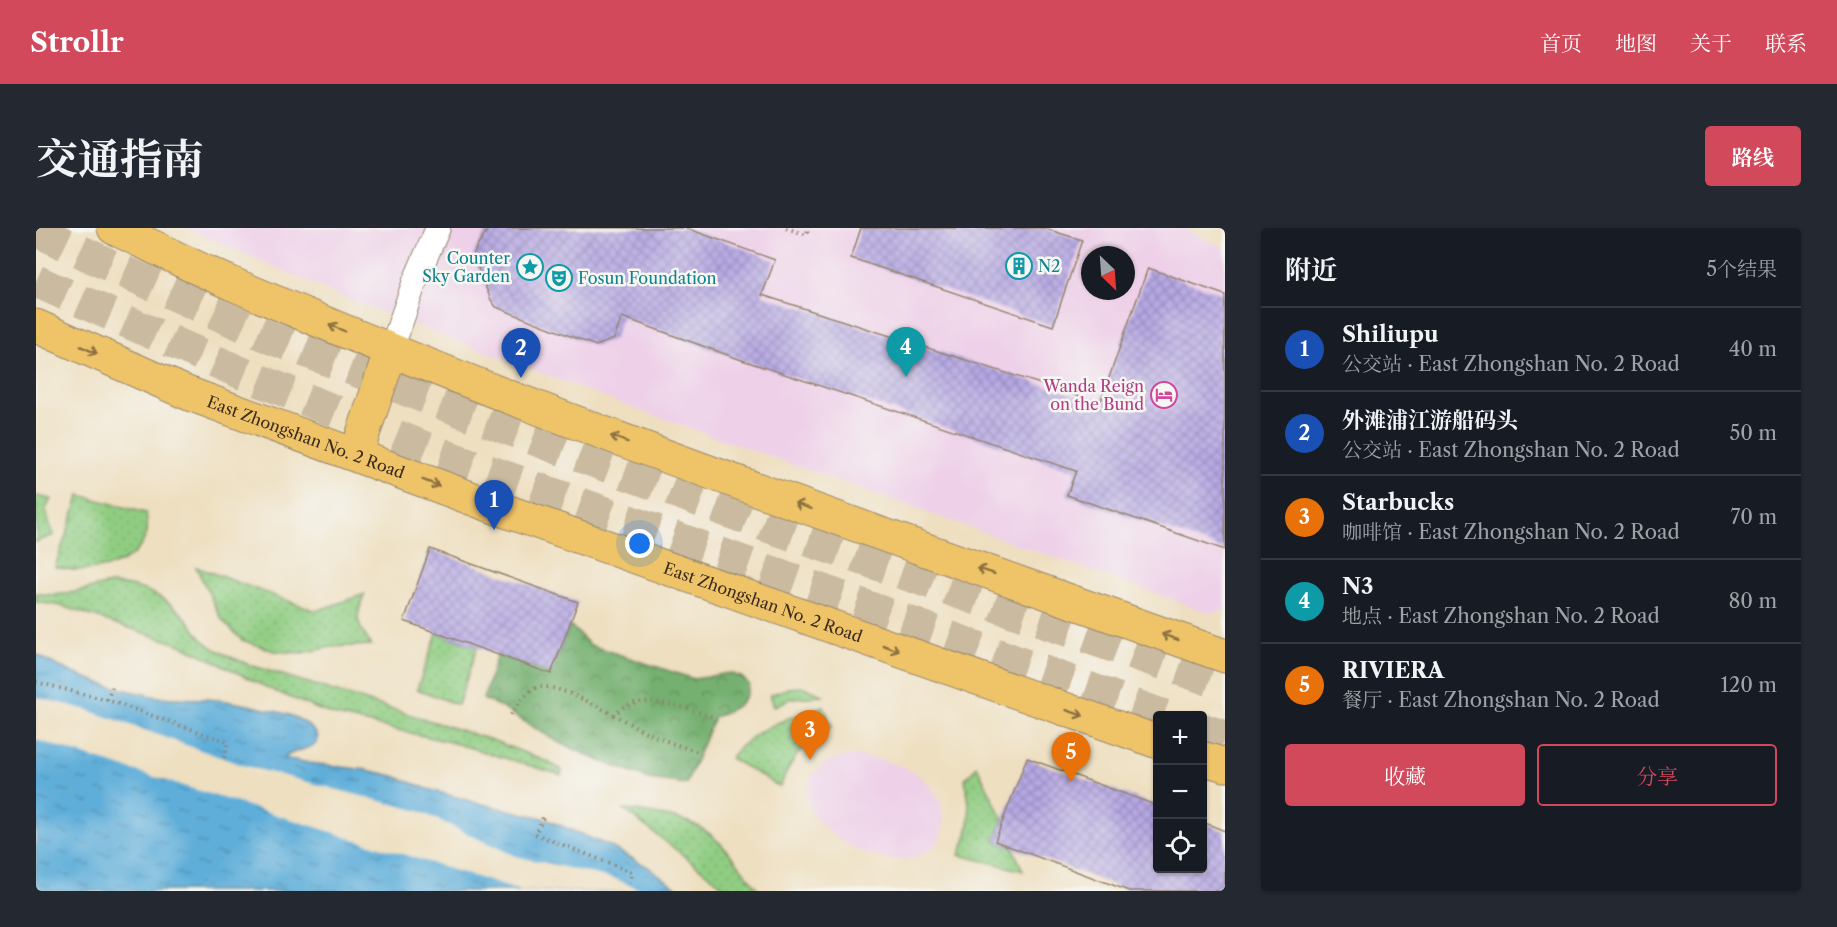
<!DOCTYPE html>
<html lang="zh">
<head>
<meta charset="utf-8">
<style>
	:root { --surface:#171b24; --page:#242831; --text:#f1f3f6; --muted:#9ea1a6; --line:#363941; --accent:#d1495b }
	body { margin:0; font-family:"Libre Caslon Text","Noto Serif SC",serif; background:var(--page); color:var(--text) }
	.controls { position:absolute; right:18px; bottom:18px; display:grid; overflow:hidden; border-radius:6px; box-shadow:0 2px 4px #0004 }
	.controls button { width:54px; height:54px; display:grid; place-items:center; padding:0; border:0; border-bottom:2px solid var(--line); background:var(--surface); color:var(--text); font:30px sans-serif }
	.compass { position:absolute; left:1045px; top:18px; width:54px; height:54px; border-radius:50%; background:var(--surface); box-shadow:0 2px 4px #0004; rotate:155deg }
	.you { position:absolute; left:604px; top:316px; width:21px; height:21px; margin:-15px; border:4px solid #fff; border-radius:50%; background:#1a73e8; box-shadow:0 0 0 9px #1a73e833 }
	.badge { display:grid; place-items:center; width:39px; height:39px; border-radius:50%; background:var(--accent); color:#fff; font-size:20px; font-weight:700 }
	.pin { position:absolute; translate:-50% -50px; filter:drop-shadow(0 2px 3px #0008) }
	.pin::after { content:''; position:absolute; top:32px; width:21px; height:18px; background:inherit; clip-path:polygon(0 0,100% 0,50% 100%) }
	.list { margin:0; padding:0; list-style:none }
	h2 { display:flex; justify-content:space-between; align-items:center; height:78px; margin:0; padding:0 24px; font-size:26px }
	h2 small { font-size:20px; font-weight:400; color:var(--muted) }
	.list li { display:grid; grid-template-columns:39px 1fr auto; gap:18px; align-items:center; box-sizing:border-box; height:84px; padding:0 24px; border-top:2px solid var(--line) }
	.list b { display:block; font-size:22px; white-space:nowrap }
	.list p { margin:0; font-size:20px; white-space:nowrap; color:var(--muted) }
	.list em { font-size:20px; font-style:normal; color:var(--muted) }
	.actions { display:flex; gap:12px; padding:18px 24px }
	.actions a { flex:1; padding:14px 0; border:2px solid var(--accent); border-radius:6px; text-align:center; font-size:21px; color:var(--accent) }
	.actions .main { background:var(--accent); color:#fff }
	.icon { flex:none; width:33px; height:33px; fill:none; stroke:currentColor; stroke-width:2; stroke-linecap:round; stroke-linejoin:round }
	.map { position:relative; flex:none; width:1189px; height:663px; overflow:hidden; border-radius:6px }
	header { display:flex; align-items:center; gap:36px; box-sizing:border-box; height:84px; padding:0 30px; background:var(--accent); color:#fff }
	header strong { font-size:28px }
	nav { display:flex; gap:33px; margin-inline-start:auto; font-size:21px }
	.intro { display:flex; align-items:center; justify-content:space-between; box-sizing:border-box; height:144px; padding:0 36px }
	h1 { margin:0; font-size:42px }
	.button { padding:15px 27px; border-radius:6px; background:var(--accent); color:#fff; font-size:21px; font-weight:700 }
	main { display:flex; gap:36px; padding:0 36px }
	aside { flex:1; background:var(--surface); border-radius:6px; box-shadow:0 2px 4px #0004 }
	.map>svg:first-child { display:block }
	.built { fill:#eed0e8; fill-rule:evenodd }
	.grass { fill:url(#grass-dots); stroke:#667c50; stroke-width:1.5 }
	.forest { fill:url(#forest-crowns); stroke:#586d47; stroke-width:1.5 }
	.water { fill:url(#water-ripples); stroke:#4c6c7c; stroke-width:1.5 }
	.pier { fill:#eedfc0 }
	.building { fill:url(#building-cross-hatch) }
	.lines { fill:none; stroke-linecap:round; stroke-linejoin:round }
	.primary-tunnel { stroke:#cabba0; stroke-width:33; stroke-dasharray:33 16; stroke-linecap:butt }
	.pedestrian-casing { stroke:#94846f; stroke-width:26 }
	.primary-casing { stroke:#94846f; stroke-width:35 }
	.path { stroke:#94846f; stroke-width:4; stroke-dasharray:1.5 4.5; stroke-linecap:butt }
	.pedestrian { stroke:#fff; stroke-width:24 }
	.primary { stroke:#efc469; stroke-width:33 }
	.oneway { stroke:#8c6f40 }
	.labels { text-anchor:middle; stroke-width:5; stroke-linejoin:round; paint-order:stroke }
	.culture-label { font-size:16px; fill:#0d838f; stroke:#f6f6f2; text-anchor:start }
	.hotel-label { font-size:16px; fill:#b23c85; stroke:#f6f6f2; text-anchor:end }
	.street-label { font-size:16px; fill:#3b2a1e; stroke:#f6f6f2 }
</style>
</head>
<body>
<header>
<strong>Strollr</strong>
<nav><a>首页</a><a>地图</a><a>关于</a><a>联系</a></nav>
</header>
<div class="intro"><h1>交通指南</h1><a class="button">路线</a></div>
<main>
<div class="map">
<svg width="1189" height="663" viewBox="0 0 1189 663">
	<defs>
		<pattern id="grass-dots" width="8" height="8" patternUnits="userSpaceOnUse" patternTransform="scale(1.5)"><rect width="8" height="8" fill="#90cd82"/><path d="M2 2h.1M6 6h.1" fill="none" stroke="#7db070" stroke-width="1.8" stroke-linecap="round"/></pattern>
		<pattern id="forest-crowns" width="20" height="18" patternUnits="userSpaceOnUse" patternTransform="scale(1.5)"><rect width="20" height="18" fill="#74b070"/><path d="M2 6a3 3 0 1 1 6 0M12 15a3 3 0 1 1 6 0" fill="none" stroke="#608f5b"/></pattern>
		<pattern id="water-ripples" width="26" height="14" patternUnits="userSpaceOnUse" patternTransform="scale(1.5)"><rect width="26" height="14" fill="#5eaed9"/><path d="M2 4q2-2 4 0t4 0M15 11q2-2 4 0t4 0" fill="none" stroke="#4f8eaf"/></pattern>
		<pattern id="building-cross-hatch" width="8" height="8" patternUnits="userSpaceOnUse" patternTransform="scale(1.5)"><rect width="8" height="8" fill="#b6a8e4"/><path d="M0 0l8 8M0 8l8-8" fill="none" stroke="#9589b8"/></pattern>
	</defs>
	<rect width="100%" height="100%" fill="#f6f6f2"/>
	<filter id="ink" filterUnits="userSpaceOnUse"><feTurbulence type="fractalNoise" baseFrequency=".0167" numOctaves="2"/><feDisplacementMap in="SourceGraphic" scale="12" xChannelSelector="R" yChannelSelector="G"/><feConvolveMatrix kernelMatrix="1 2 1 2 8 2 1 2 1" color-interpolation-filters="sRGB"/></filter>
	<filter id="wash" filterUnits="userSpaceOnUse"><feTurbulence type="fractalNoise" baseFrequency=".008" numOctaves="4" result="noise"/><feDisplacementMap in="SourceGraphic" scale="24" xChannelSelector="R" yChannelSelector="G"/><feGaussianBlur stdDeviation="1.35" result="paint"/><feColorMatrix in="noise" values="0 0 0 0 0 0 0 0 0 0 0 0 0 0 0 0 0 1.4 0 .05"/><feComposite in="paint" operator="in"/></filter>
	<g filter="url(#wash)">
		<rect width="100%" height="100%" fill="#eedfc0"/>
		<g class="built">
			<path d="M 150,0 L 1147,0 L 1189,20 L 1189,383 L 1174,385 L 578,173 L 314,72 ZM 1054,27 L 1090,27 L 1090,63 L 1054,63 Z"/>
			<polygon points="823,528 846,532 868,539 884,548 897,561 905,576 908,592 906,607 898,619 886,626 871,631 852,632 828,625 809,615 793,604 779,589 772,575 771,564 776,547 791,534 807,529"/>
		</g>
		<g class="grass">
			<path d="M 44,267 L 110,285 C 111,291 112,298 111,304 C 101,341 50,347 19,339 Z"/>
			<polygon points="0,268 15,271 9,283 18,307 0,314"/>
			<path d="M 160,339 L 280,383 L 329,366 C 318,392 320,393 335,417 L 294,419 L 266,425 L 238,423 L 206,412 L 186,392 Z"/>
			<path d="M 75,356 C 105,357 132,369 152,392 C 157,398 160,405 166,411 C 180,424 197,430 214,437 L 456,512 L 512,534 L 526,542 L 525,547 L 418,515 L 296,487 L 236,462 L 148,418 L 26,378 L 0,374 L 0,365 C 23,371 52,360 75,356 Z"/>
			<polygon points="401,405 441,419 422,477 381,461"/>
			<polygon points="768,459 788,468 757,470 738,478 734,467 752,460"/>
			<path d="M 788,478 L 796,499 C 769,512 754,532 744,559 L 694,530 C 717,501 753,489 788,478 Z"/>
			<path d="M 941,538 L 967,592 L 959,613 L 977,620 L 987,643 L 923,627 C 937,600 935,580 929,551 Z"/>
			<path d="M 587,581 C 609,585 634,587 655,595 C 685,607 704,640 724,663 L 694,663 Z"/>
		</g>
		<path class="forest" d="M 534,397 L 554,417 L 658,451 L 693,445 L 705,449 L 713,456 C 709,478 697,481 678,489 L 650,556 L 613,551 L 567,534 L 522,514 L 463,478 L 447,471 L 461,427 L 515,446 Z"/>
		<path class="water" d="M 0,426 C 34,447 76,460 116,468 C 134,471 152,470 171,471 C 192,472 213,477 234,482 C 248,485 264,489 275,500 C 278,503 283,507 282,511 C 282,521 255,522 248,530 L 273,535 L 331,542 L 358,548 L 392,561 L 438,574 L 507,590 L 573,618 L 612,639 L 646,663 L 0,663 Z"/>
		<polygon class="pier" points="0,469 52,482 206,537 383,583 479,628 579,651 609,663 485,663 0,512"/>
		<g id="blocks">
			<g class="building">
				<polygon points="453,0 650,0 739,32 726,67 1064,175 1112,40 1189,67 1189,322 1031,267 1040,243 703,131 586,89 578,111 560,118 460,79 455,72 437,28 440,20"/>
				<polygon points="825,0 1007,0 1046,12 1017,98 815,30"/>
				<polygon points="394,321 542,374 515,446 368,393"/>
				<polygon points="991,530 1122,578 1122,640 1167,640 1167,594 1189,603 1189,663 1093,663 959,613"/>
			</g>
		</g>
	</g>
	<g filter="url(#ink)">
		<use href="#blocks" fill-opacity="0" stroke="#94846f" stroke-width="1.5"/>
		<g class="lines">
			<g class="primary-tunnel">
				<polyline points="0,2 73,37 235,110 525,221 726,296 1189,457"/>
				<polyline points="0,53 210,147 399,224 755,351 1128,488"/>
				<polyline points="1166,501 1189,509"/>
			</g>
			<defs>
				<polyline id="pedestrian" points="355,122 379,53 402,0"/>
				<g id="primary">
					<path d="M 78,0 C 118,19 157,39 197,56 C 521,197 857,309 1189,428"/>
					<path id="s1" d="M 0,98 L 151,165 L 467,282 L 1122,514"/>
					<polyline points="320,227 355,122"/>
					<polyline points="1166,530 1189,537"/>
				</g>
			</defs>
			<use href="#pedestrian" class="pedestrian-casing"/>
			<use href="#primary" class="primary-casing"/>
			<g class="path">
				<polyline points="750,0 770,7 773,0"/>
				<polyline points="0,454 71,472 192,514 188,531"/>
				<polyline points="71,472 77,457"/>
				<path d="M 475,487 C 481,478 490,464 500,460 C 521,451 588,494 610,504 C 626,512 644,518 662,524"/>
				<path d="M 577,487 C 582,484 587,479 593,477 C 615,467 656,482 678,489"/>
				<polyline points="507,590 499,606 596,644 594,656"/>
			</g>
			<use href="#pedestrian" class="pedestrian"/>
			<use href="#primary" class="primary"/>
		</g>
		<defs><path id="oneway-shaft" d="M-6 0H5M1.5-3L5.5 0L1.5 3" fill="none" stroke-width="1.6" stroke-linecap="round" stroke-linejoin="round" transform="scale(1.5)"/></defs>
		<g class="oneway">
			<use href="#oneway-shaft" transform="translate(301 100) rotate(-157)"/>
			<use href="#oneway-shaft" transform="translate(53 122) rotate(24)"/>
			<use href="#oneway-shaft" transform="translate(583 211) rotate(-159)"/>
			<use href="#oneway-shaft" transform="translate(395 255) rotate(21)"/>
			<use href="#oneway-shaft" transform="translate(767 278) rotate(-161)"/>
			<use href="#oneway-shaft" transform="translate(950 343) rotate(-161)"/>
			<use href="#oneway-shaft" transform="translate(1134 409) rotate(-160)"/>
			<use href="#oneway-shaft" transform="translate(855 420) rotate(20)"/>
			<use href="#oneway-shaft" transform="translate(1039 485) rotate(19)"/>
		</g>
	</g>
	<defs>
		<symbol id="building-ring" viewBox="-11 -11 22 22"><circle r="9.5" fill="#f6f6f2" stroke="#0f9aa8" stroke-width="1.5"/><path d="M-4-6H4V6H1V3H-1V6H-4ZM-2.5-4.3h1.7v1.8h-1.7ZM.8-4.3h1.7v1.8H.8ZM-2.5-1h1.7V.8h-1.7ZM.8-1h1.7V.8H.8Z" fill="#0f9aa8"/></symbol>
		<symbol id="sight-ring" viewBox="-11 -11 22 22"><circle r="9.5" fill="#f6f6f2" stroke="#0f9aa8" stroke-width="1.5"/><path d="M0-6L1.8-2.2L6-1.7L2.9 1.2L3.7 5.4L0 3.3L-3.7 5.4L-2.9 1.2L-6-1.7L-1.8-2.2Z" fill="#0f9aa8"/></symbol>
		<symbol id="theatre-ring" viewBox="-11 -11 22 22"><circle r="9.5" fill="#f6f6f2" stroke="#0f9aa8" stroke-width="1.5"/><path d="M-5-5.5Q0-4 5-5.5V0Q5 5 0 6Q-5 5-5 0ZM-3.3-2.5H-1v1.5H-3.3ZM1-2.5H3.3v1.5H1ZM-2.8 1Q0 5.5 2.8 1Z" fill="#0f9aa8"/></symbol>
		<symbol id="hotel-ring" viewBox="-11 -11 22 22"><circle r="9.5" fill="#f6f6f2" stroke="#d1479c" stroke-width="1.5"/><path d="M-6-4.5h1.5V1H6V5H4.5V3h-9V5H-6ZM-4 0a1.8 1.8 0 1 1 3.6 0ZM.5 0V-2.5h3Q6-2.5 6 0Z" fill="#d1479c"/></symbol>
	</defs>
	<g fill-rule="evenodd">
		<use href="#building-ring" x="968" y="23" width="30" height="30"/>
		<use href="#sight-ring" x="479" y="24" width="30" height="30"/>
		<use href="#theatre-ring" x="508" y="35" width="30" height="30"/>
		<use href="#hotel-ring" x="1113" y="152" width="30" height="30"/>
	</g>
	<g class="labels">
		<g class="culture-label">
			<text x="474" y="36" text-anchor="end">Counter<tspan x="474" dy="18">Sky Garden</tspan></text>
			<text x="1002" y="44">N2</text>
			<text x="542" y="56">Fosun Foundation</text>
		</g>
		<g class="hotel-label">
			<text x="1108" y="164">Wanda Reign<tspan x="1108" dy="18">on the Bund</tspan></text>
		</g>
		<g class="street-label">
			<text dy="6" stroke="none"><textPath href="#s1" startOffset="292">East Zhongshan No. 2 Road</textPath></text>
			<text dy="6" stroke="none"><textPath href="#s1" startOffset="778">East Zhongshan No. 2 Road</textPath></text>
		</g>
	</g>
</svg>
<div class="controls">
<button>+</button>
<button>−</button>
<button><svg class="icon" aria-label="locate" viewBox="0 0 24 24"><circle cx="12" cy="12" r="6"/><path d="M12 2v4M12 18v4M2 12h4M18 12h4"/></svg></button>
</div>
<svg class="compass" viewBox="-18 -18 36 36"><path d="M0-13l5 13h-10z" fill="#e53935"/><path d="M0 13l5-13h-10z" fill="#9ea1a6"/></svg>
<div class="you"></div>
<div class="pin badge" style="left:458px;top:302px;background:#1a4fb4">1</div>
<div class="pin badge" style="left:485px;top:150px;background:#1a4fb4">2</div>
<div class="pin badge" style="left:774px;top:532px;background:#e8710a">3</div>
<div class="pin badge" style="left:870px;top:149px;background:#0f9aa8">4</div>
<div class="pin badge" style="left:1035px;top:554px;background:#e8710a">5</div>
</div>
<aside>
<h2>附近<small>5个结果</small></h2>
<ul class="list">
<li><span class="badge" style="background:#1a4fb4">1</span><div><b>Shiliupu</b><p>公交站 · East Zhongshan No. 2 Road</p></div><em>40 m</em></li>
<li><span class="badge" style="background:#1a4fb4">2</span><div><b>外滩浦江游船码头</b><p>公交站 · East Zhongshan No. 2 Road</p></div><em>50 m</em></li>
<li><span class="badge" style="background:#e8710a">3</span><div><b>Starbucks</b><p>咖啡馆 · East Zhongshan No. 2 Road</p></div><em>70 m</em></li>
<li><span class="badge" style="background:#0f9aa8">4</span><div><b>N3</b><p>地点 · East Zhongshan No. 2 Road</p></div><em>80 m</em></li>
<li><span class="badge" style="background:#e8710a">5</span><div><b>RIVIERA</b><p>餐厅 · East Zhongshan No. 2 Road</p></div><em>120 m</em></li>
</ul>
<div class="actions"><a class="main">收藏</a><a>分享</a></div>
</aside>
</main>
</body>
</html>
